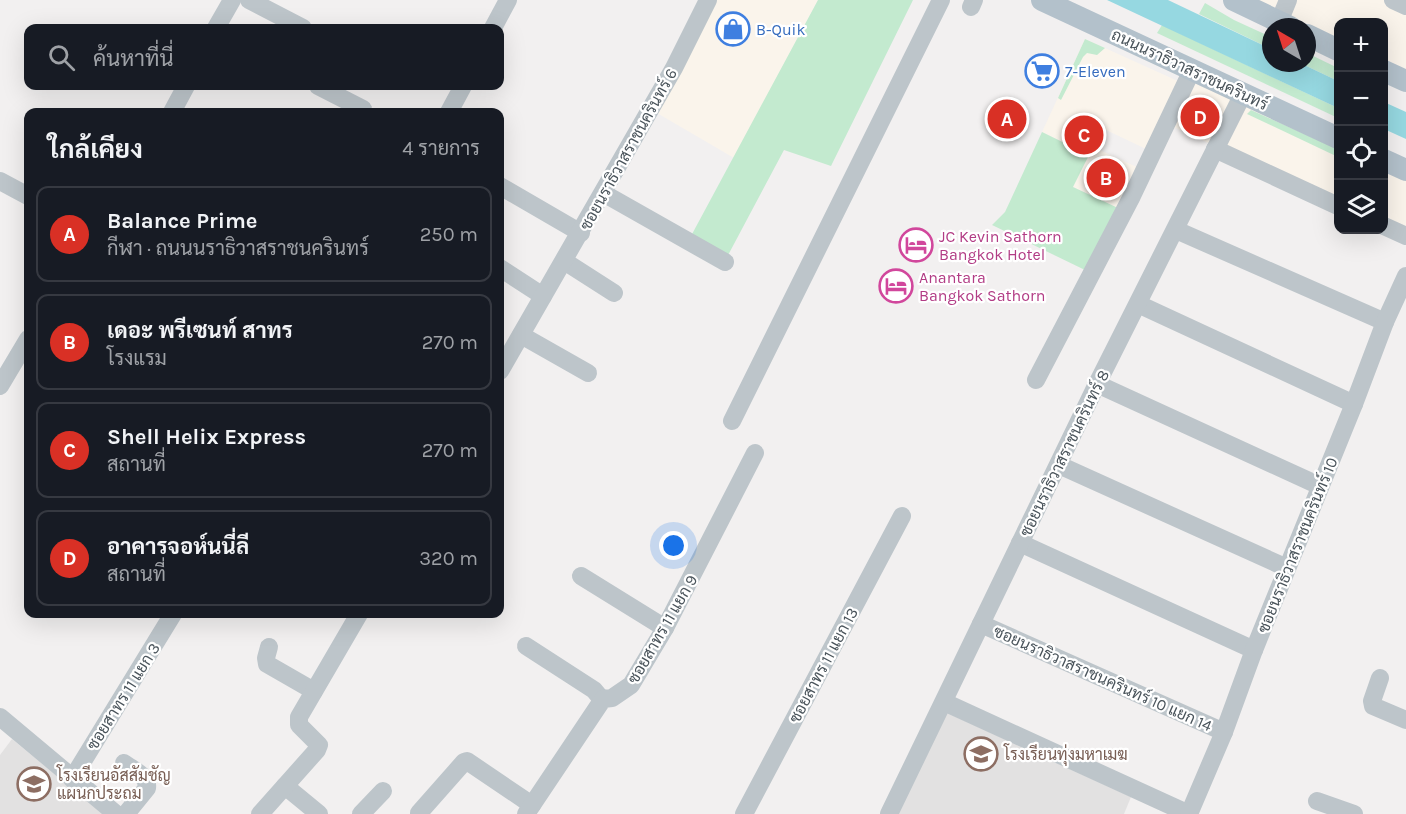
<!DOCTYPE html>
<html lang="th">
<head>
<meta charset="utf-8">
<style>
	:root { --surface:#171b24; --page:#242831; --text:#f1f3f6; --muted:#9ea1a6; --line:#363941; --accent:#d93025 }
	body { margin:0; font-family:Karla,Sarabun,sans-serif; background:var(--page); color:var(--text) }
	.controls { position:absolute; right:18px; top:18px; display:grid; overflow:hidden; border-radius:12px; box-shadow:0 6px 24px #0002 }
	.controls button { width:54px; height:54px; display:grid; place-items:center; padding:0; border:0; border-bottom:2px solid var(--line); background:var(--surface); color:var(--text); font:30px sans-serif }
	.compass { position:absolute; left:1262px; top:18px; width:54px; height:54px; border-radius:50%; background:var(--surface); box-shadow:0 6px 24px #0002; rotate:321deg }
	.you { position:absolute; left:674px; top:546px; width:21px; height:21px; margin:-15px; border:4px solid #fff; border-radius:50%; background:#1a73e8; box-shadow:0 0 0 9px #1a73e833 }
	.badge { display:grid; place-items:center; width:39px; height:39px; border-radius:50%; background:var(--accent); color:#fff; font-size:20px; font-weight:700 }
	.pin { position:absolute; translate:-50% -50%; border:3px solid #fff; box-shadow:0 2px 6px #0006 }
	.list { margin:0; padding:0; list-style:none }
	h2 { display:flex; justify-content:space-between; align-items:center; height:78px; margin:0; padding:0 24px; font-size:26px }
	h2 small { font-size:20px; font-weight:400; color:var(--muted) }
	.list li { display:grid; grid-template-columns:39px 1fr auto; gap:18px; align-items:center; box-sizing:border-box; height:96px; margin:0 12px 12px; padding:0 12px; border:2px solid var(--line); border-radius:12px }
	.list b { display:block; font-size:22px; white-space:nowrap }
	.list p { margin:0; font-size:20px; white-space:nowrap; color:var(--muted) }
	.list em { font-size:20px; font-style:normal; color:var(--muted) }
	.icon { flex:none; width:33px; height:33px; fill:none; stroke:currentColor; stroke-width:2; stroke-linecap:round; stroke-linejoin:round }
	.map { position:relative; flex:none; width:1406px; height:814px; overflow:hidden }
	.search { position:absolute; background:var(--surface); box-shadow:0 6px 24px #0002; left:24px; top:24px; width:480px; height:66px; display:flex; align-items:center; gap:15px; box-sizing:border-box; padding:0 21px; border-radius:12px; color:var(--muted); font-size:22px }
	.panel { position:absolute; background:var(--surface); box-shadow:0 6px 24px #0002; left:24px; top:108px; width:480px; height:510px; border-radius:12px }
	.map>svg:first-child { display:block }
	.commercial { fill:#faf4eb }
	.education { fill:#e2e1e1 }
	.green { fill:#c3eacf }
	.water { fill:#96d8e1 }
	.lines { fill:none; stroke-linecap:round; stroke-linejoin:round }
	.minor { stroke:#bdc5ca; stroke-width:18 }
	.major { stroke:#b3c1cb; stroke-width:22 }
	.labels { text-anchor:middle; stroke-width:4.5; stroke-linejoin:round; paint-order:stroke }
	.shop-label { font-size:16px; fill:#366cbe; stroke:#fff; text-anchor:start }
	.street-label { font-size:16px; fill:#4a545b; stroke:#fff }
	.hotel-label { font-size:16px; fill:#b23c85; stroke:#fff; text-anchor:start }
	.education-label { font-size:16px; fill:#785e54; stroke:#fff; text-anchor:start }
</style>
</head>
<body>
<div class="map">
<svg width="1406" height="814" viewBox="0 0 1406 814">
	<rect width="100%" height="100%" fill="#f2f0f0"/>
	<g class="commercial">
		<polygon points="714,0 818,0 734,158 657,113"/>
		<polygon points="1257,0 1392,0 1406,6 1406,70 1384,59 1384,22 1338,22 1338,38"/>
		<polygon points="1085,39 1180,82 1146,149 1102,128 1093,147 1139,168 1118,208 1073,187 1089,155 1042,132"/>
		<polygon points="1195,80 1338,147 1338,202 1171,126"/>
		<polygon points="1384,168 1406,179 1406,232 1384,222"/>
	</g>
	<g class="education">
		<polygon points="945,712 1131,797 1124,814 896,814"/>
		<polygon points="12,739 103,814 0,814 0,755"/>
	</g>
	<g class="green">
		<polygon points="818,0 913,0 831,166 784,150 726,259 691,236"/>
		<polygon points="1205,3 1234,20 1271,37 1271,49 1199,14"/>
		<polygon points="1162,25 1338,108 1338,118 1157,33"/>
		<polygon points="1085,39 1105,48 1097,55 1087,53 1083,57 1061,100 1058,98"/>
		<polygon points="1307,53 1338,68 1338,81 1300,63 1307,63"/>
		<polygon points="1251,110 1338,149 1338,157 1247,114"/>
		<polygon points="1042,132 1089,155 1073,187 1118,208 1085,270 992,225 1005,212"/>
	</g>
	<g class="water">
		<polygon points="1107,0 1168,0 1271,49 1271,63 1300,63 1338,81 1338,108"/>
		<polygon points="1384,102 1406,112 1406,139 1384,129"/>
	</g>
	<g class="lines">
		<g class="minor">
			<polyline points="249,0 303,28"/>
			<polyline points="1393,0 1406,6"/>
			<polyline points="971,7 974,0"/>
			<polyline points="1279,22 1288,0"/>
			<polyline points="216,28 232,0"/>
			<polyline points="493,28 508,0"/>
			<polyline points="318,86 363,109"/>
			<polyline points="172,112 186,86"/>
			<polyline points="449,112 463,86"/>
			<polyline points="1215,149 1338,206"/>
			<polyline points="0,181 28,196"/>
			<polyline points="500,186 581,233"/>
			<polyline points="603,193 725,262"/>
			<polyline points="1384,226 1406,236"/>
			<polyline points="1176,230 1385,322"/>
			<polyline points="564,261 614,293"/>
			<polyline points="500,268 543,296"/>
			<polyline points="1138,304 1354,404"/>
			<polyline points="521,335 588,373"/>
			<polyline points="500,371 674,68 708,0"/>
			<polyline points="1036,380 1132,196 1192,70"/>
			<polyline points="1097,384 1320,486"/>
			<polyline points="0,386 28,339"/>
			<polyline points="732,421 941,0"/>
			<polyline points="1059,465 1287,568"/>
			<polyline points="1020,543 1254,650"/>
			<polyline points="581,576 665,628"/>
			<polyline points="981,624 1224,732"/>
			<polyline points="526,646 594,690 599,696 603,699"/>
			<polyline points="269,647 266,658 267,664 314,691"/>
			<polyline points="1380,678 1372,701 1373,706 1406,720"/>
			<polyline points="944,702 1189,814"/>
			<polyline points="0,717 116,814"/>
			<path d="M 124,763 C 133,770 149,776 147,788 L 126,814"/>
			<polyline points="72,779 173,614"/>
			<polyline points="285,786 319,814"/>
			<polyline points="1317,801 1354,814"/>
			<polyline points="419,813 464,762 467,761 532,805"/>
			<polyline points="260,814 317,750 319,745 299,725 299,717 359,614"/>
			<polyline points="361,814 383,791"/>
			<polyline points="526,814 603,699 612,698 631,685 665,628 755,453"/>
			<polyline points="744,814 902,516"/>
			<polyline points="889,814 1097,384 1243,94"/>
			<polyline points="1189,814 1224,732 1254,650 1354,404 1385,322 1406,276"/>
		</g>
		<g class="major">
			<polyline points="1042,0 1338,138"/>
			<polyline points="1234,0 1290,27"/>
			<polyline points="1307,35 1338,50"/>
			<polyline points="1384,71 1406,81"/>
			<polyline points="1384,160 1406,170"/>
		</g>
	</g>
	<defs>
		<symbol id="shop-ring" viewBox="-11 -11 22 22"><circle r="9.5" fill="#fff" stroke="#3f7fe0" stroke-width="1.5"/><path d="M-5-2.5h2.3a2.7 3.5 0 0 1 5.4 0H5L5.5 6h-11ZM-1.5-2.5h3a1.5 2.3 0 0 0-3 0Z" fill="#3f7fe0"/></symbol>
		<symbol id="supermarket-ring" viewBox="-11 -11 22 22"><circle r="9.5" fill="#fff" stroke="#3f7fe0" stroke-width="1.5"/><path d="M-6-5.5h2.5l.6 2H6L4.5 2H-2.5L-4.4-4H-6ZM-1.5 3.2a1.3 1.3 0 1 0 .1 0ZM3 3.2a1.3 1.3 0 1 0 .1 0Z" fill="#3f7fe0"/></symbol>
		<symbol id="hotel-ring" viewBox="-11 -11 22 22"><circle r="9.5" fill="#fff" stroke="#d1479c" stroke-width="1.5"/><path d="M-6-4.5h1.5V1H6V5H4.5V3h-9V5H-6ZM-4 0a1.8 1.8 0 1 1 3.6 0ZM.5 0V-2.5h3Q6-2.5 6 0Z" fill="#d1479c"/></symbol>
		<symbol id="school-ring" viewBox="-11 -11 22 22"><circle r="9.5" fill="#fff" stroke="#8d6e63" stroke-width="1.5"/><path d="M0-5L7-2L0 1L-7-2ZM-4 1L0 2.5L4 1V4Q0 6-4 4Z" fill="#8d6e63"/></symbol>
	</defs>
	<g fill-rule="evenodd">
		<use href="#shop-ring" x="714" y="10" width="38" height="38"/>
		<use href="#supermarket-ring" x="1023" y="52" width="38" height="38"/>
		<use href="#hotel-ring" x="897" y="226" width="38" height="38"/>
		<use href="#hotel-ring" x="877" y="267" width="38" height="38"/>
		<use href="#school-ring" x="962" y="735" width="38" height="38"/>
		<use href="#school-ring" x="15" y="765" width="38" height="38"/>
	</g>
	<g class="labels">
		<g class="shop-label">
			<text x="756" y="35">B-Quik</text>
			<text x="1065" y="77">7-Eleven</text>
		</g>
		<g class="street-label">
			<text transform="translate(1190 69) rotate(25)" y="6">ถนนนราธิวาสราชนครินทร์</text>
			<text transform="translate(628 149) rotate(-61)" y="6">ซอยนราธิวาสราชนครินทร์ 6</text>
			<text transform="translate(1064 453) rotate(-64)" y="6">ซอยนราธิวาสราชนครินทร์ 8</text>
			<text transform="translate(1297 545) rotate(-68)" y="6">ซอยนราธิวาสราชนครินทร์ 10</text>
			<text transform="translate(662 629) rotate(-60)" y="6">ซอยสาทร 11 แยก 9</text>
			<text transform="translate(823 665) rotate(-62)" y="6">ซอยสาทร 11 แยก 13</text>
			<text transform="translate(1103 678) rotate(24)" y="6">ซอยนราธิวาสราชนครินทร์ 10 แยก 14</text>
			<text transform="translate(123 696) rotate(-58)" y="6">ซอยสาทร 11 แยก 3</text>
		</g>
		<g class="hotel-label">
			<text x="939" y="242">JC Kevin Sathorn<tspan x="939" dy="18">Bangkok Hotel</tspan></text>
			<text x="919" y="283">Anantara<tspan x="919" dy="18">Bangkok Sathorn</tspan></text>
		</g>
		<g class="education-label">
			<text x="1004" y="760">โรงเรียนทุ่งมหาเมฆ</text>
			<text x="57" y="781">โรงเรียนอัสสัมชัญ<tspan x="57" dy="18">แผนกประถม</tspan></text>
		</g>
	</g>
</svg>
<div class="controls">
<button>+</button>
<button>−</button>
<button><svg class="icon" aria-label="locate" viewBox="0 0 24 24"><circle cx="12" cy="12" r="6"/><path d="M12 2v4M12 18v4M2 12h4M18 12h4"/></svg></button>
<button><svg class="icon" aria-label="layers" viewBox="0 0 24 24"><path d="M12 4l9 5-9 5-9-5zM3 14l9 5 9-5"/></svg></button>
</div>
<svg class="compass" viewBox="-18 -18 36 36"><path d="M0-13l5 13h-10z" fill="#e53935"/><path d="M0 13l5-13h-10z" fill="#9ea1a6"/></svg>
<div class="you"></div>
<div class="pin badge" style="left:1007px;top:119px">A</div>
<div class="pin badge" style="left:1106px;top:178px">B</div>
<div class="pin badge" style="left:1084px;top:135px">C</div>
<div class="pin badge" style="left:1200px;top:117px">D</div>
<div class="search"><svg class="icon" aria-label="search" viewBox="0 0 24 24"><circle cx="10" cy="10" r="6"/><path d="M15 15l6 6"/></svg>ค้นหาที่นี่</div>
<section class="panel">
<h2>ใกล้เคียง<small>4 รายการ</small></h2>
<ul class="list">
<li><span class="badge">A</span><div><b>Balance Prime</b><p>กีฬา · ถนนนราธิวาสราชนครินทร์</p></div><em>250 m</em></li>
<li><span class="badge">B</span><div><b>เดอะ พรีเซนท์ สาทร</b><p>โรงแรม</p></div><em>270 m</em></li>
<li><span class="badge">C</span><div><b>Shell Helix Express</b><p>สถานที่</p></div><em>270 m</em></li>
<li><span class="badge">D</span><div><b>อาคารจอห์นนี่ลี</b><p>สถานที่</p></div><em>320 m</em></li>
</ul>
</section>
</div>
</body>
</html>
